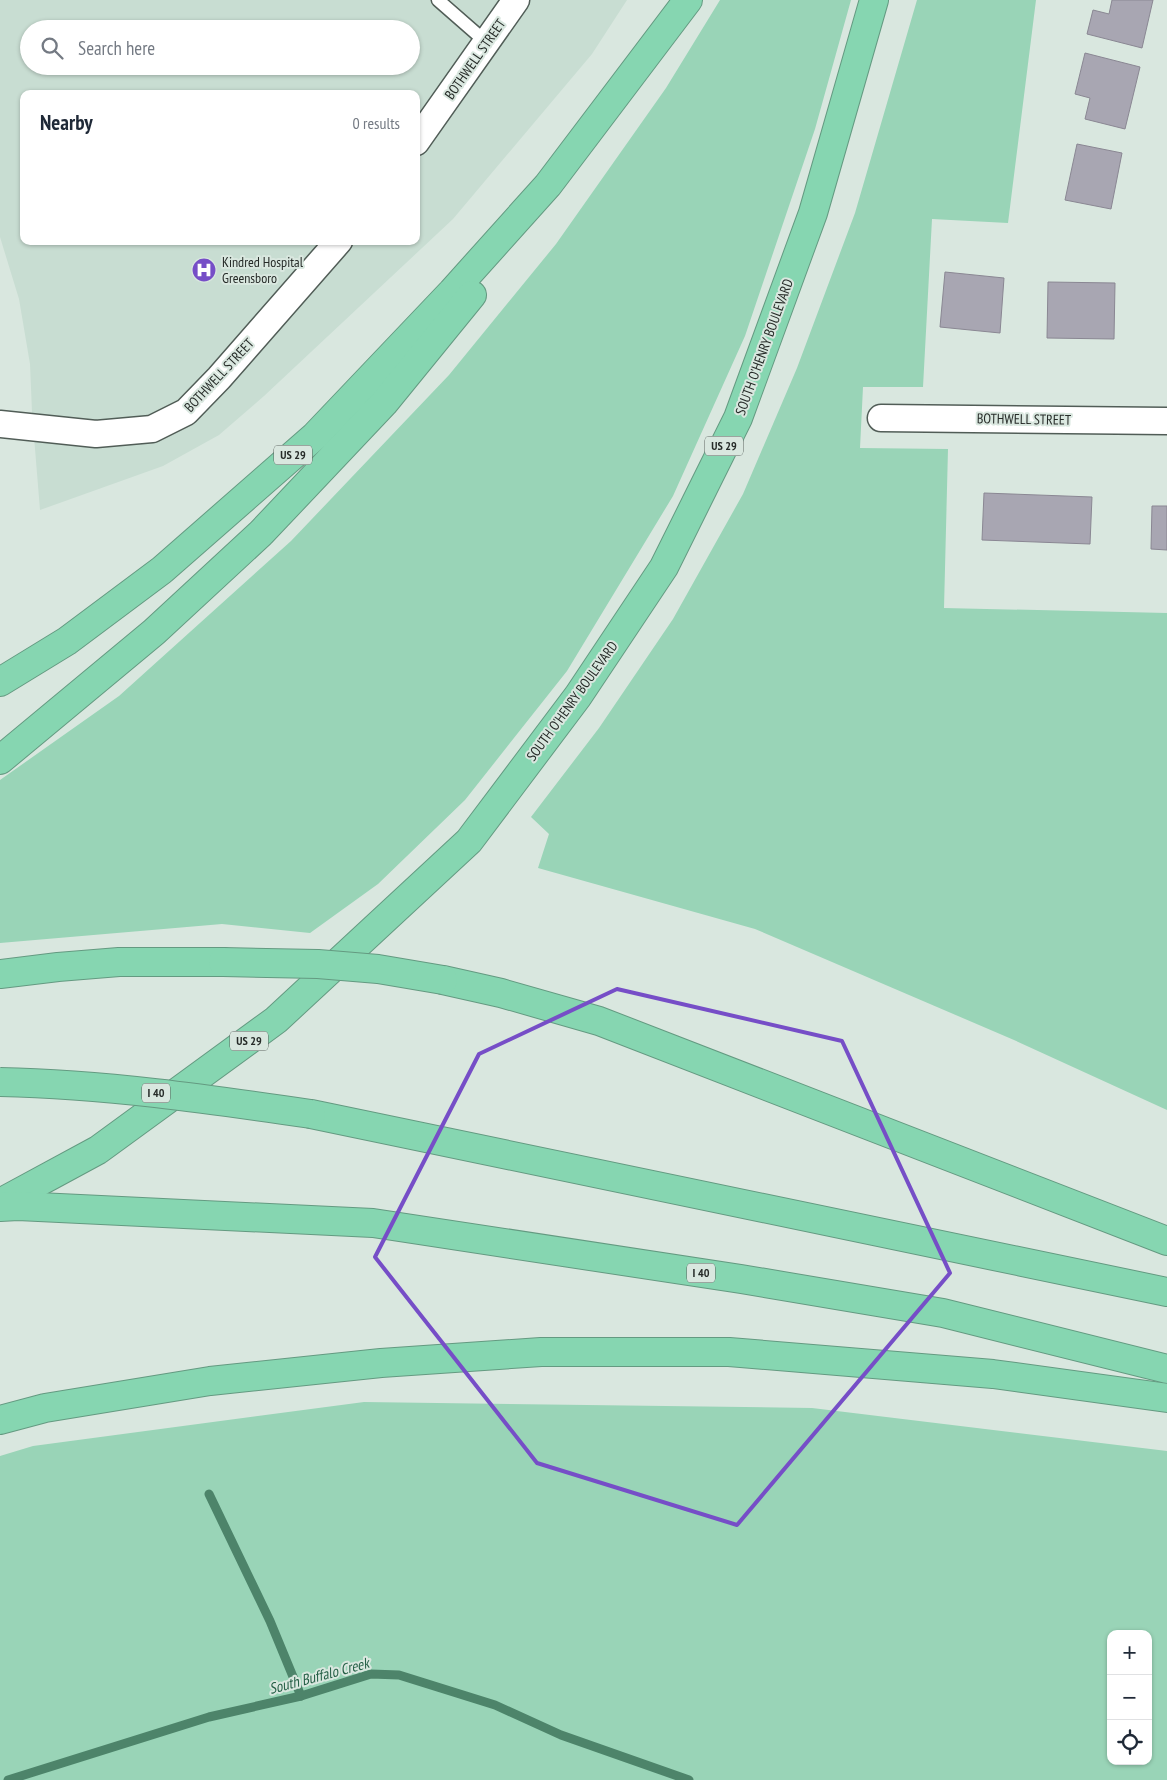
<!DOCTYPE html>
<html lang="en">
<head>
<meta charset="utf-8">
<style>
	:root { --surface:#fff; --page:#f6f6f7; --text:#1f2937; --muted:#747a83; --line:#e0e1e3 }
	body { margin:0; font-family:"PT Sans Narrow",sans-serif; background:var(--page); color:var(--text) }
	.controls { position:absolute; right:15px; bottom:15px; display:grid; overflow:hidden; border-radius:10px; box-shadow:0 1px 4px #0004 }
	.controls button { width:45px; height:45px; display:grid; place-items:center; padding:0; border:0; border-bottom:1px solid var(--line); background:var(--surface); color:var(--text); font:25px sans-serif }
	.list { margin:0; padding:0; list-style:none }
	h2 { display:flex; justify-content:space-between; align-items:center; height:65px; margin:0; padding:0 20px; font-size:21px }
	h2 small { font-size:16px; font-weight:400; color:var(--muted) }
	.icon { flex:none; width:28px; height:28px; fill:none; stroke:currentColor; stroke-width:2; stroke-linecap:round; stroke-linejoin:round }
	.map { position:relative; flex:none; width:1167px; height:1780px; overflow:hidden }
	.search { position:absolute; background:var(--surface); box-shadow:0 1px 4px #0004; left:20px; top:20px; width:400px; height:55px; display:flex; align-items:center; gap:12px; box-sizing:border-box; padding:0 18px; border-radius:28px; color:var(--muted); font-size:19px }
	.panel { position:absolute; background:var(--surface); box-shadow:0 1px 4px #0004; left:20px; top:90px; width:400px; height:155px; border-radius:10px }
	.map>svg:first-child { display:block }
	.built { fill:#c8ddd2; fill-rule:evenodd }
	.green { fill:#99d4b7; fill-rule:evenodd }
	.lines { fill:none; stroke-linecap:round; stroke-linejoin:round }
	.stream { stroke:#4d846a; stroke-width:9 }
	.building { fill:#a8a6b2; stroke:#8a8793 }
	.service-casing { stroke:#515d57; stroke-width:15 }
	.minor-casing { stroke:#515d57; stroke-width:29 }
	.motorway-casing { stroke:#649a81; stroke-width:30 }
	.service { stroke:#fff; stroke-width:12 }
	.minor { stroke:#fff; stroke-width:26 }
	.motorway { stroke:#86d6b1; stroke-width:28 }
	.motorway-bridge-casing { stroke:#649a81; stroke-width:30; stroke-linecap:butt }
	.motorway-bridge { stroke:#86d6b1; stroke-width:28 }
	.marked { fill:none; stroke:#764ec7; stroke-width:4; stroke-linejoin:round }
	.labels { text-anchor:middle; stroke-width:4; stroke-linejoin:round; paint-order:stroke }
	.shield { fill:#d9e7df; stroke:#5c635f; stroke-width:1 }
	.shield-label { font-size:12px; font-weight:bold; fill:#262b28 }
	.street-label { font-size:14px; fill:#262b28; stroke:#d9e7df }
	.poi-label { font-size:14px; fill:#262b28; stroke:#d9e7df; text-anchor:start }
	.water-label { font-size:15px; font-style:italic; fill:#266047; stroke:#d9e7df }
</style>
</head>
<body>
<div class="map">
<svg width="1167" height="1780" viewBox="0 0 1167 1780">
	<rect width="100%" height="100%" fill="#d9e7df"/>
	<path class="built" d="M 0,0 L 627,0 L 592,54 L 453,219 L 264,396 L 219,435 L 163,466 L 40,510 L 32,412 L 30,364 L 19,299 L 0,237 ZM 29,29 L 411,29 L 411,66 L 29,66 ZM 24,94 L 416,94 L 416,241 L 24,241 Z"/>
	<g class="green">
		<polygon points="720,0 851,0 815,129 745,336 673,496 567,671 465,800 378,884 310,933 222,924 0,943 0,780 119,696 291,541 449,375 556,244 666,88"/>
		<polygon points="917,0 1036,0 1008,223 932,219 923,387 863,387 860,448 948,449 944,608 1167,613 1167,1110 1014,1040 755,929 538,868 549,834 531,817 599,728 673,619 743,494 797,368 855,213"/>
		<path d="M 364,1402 L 812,1408 L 1167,1451 L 1167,1780 L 0,1780 L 0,1456 L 33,1446 ZM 1111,1634 L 1148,1634 L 1148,1761 L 1111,1761 Z"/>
	</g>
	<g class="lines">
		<g class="stream">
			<polyline points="209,1494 270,1621 301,1696"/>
			<polyline points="8,1780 209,1717 301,1696 371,1674 399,1675 495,1705 561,1735 689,1780"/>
		</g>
	</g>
	<g class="building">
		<polygon points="1112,0 1153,0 1142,48 1087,34 1093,10 1109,14"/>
		<polygon points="1085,53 1140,67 1125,129 1085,119 1090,98 1075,94"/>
		<polygon points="1077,144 1122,153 1111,209 1065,200"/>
		<polygon points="945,272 1004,278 1000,333 940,327"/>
		<polygon points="1048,282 1115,283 1114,339 1047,338"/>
		<polygon points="984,493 1092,497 1090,544 982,540"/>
		<polygon points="1152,506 1167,506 1167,550 1151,549"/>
	</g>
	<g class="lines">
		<defs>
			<polyline id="service" points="438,0 486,42"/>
			<g id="minor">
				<polyline points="416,142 516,0"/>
				<polyline points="881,418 1167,421"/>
				<polyline points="0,424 96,434 152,429 186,412 219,378 339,241"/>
			</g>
			<g id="motorway">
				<polyline points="0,682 67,641 162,570 315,436 452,292 548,185 688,0"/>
				<polyline points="0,760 154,632 261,533 384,403 472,295"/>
				<polyline points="0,974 58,967 119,962 223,962"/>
				<polyline points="443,980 501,993 599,1021 1167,1241"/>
				<polyline points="311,1114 1167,1292"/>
				<polyline points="0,1203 98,1150 276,1020 469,841 578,696 664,567 738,418 813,213 874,0"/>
				<polyline points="0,1207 18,1206 373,1223 741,1279 943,1313 1167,1369"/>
				<polyline points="0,1420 45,1408 210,1381 381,1363 541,1352 729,1352 993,1374 1167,1398"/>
			</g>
		</defs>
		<use href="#service" class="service-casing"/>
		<use href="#minor" class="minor-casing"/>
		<use href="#motorway" class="motorway-casing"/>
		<use href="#service" class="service"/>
		<use href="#minor" class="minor"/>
		<use href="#motorway" class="motorway"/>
		<defs>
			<g id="motorway-bridge">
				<polyline points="223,962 318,964 378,969 443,980"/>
				<path d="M 0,1082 C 104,1084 208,1099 311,1114"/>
			</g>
		</defs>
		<use href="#motorway-bridge" class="motorway-bridge-casing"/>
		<use href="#motorway-bridge" class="motorway-bridge"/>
	</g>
	<path class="marked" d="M 617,989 L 842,1041 L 950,1273 L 737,1525 L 537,1463 L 375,1257 L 479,1054 Z"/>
	<defs>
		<symbol id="hospital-disc" viewBox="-11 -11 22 22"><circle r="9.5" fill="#764ec7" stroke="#d9e7df"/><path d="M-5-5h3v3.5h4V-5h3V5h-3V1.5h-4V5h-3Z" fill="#fff"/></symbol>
	</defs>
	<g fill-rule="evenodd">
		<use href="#hospital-disc" x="190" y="256" width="28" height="28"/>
	</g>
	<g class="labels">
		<g class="shield">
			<rect x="705" y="436.5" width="38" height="19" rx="4"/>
			<rect x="274" y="445.5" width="38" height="19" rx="4"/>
			<rect x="230" y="1031.5" width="38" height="19" rx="4"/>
			<rect x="142" y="1083.5" width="28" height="19" rx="4"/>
			<rect x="687" y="1263.5" width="28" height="19" rx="4"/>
		</g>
		<g class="shield-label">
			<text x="724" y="450">US 29</text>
			<text x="293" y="459">US 29</text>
			<text x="249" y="1045">US 29</text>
			<text x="156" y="1097">I 40</text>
			<text x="701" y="1277">I 40</text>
		</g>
		<g class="street-label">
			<text transform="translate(475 59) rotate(-55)" y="5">BOTHWELL STREET</text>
			<text transform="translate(764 347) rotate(-70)" y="5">SOUTH O'HENRY BOULEVARD</text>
			<text transform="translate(219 375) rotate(-47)" y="5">BOTHWELL STREET</text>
			<text transform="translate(1024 419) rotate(1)" y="5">BOTHWELL STREET</text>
			<text transform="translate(572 701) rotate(-54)" y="5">SOUTH O'HENRY BOULEVARD</text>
		</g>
		<g class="poi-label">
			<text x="222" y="267">Kindred Hospital<tspan x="222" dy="16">Greensboro</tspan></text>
		</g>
		<g class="water-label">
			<text transform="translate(319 1676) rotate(-15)" y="5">South Buffalo Creek</text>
		</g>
	</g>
</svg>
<div class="controls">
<button>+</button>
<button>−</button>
<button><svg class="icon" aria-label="locate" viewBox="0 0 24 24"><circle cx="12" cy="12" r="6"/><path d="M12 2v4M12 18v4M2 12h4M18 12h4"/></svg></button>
</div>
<div class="search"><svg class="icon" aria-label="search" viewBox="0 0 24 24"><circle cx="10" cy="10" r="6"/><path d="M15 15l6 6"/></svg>Search here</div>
<section class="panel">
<h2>Nearby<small>0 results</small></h2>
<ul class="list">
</ul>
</section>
</div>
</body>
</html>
